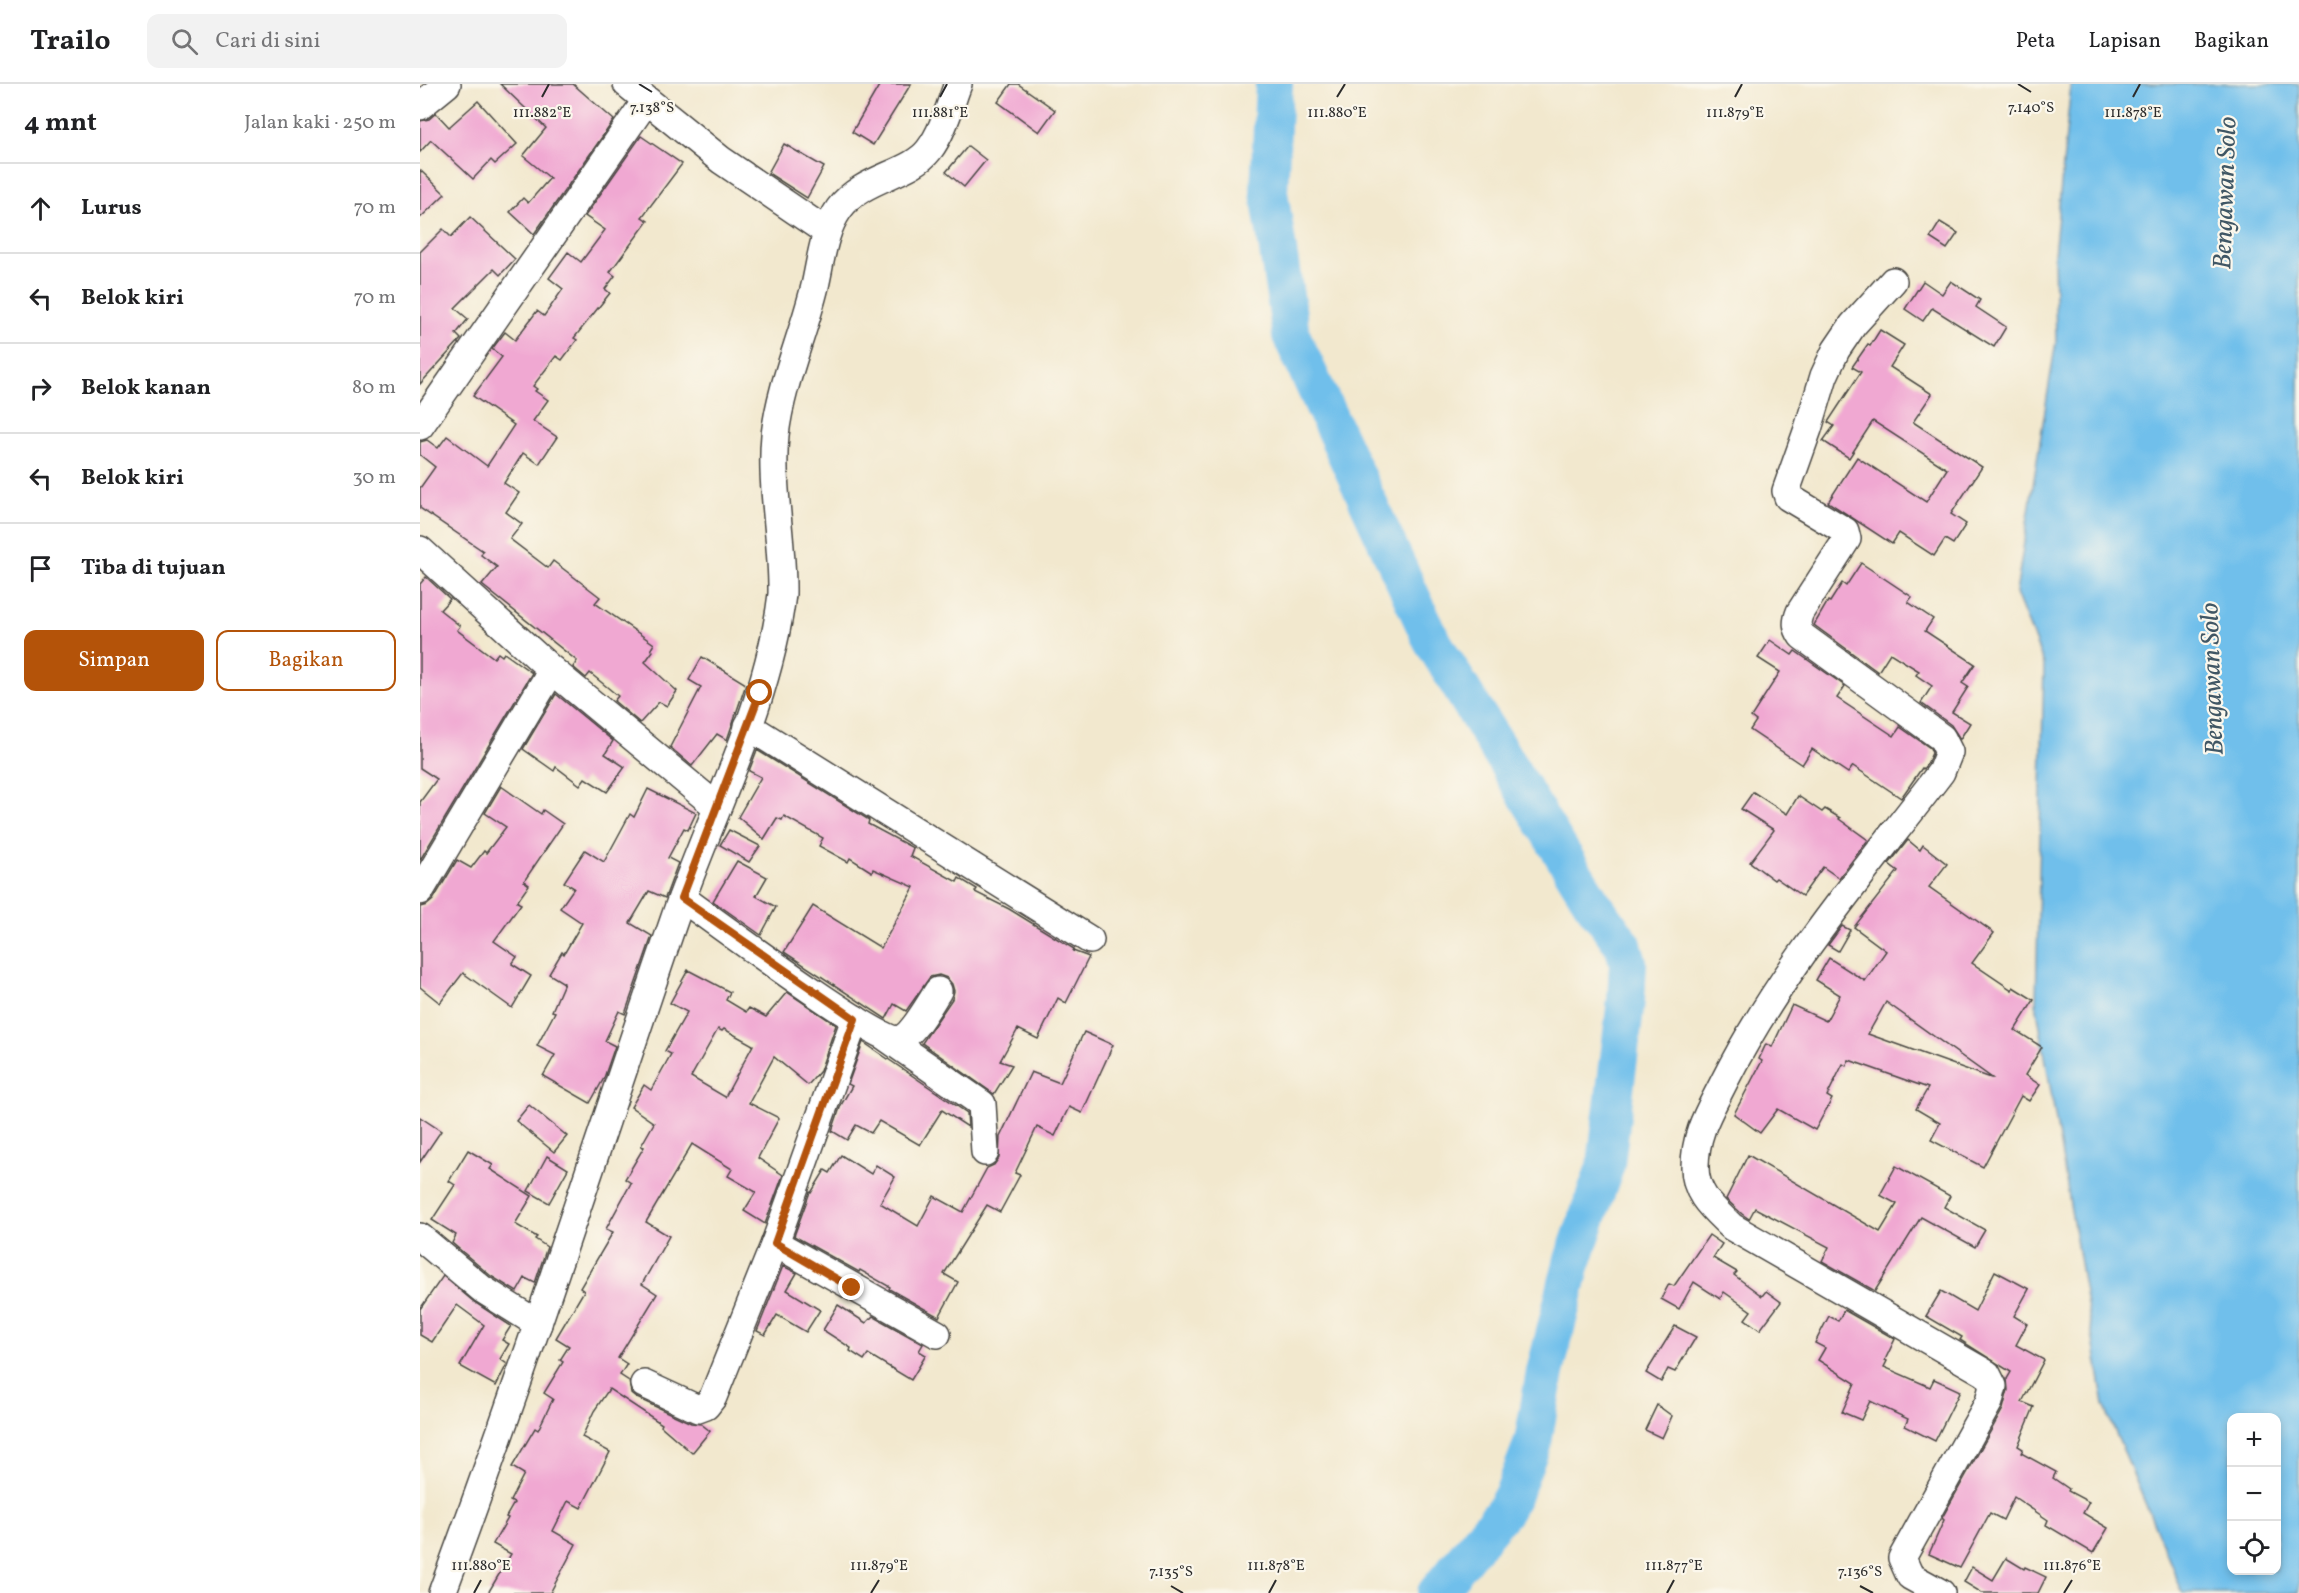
<!DOCTYPE html>
<html lang="id">
<head>
<meta charset="utf-8">
<style>
	:root { --surface:#fff; --page:#f2f2f2; --text:#202124; --muted:#757577; --line:#e0e0e0; --accent:#b45309 }
	body { margin:0; font-family:Vollkorn,serif; background:var(--page); color:var(--text) }
	.controls { position:absolute; right:18px; bottom:18px; display:grid; overflow:hidden; border-radius:12px; box-shadow:0 3px 9px #0003 }
	.controls button { width:54px; height:54px; display:grid; place-items:center; padding:0; border:0; border-bottom:2px solid var(--line); background:var(--surface); color:var(--text); font:30px sans-serif }
	.stop { position:absolute; width:18px; height:18px; margin:-14px; border:4px solid #b45309; border-radius:50%; background:#fff }
	.stop.end { background:#b45309; border-color:#fff; box-shadow:0 2px 6px #0008 }
	.list { margin:0; padding:0; list-style:none }
	h2 { display:flex; justify-content:space-between; align-items:center; height:78px; margin:0; padding:0 24px; font-size:26px }
	h2 small { font-size:20px; font-weight:400; color:var(--muted) }
	.list li { display:grid; grid-template-columns:39px 1fr auto; gap:18px; align-items:center; box-sizing:border-box; height:90px; padding:0 24px; border-top:2px solid var(--line) }
	.list b { display:block; font-size:22px; white-space:nowrap }
	.list em { font-size:20px; font-style:normal; color:var(--muted) }
	.actions { display:flex; gap:12px; padding:18px 24px }
	.actions a { flex:1; padding:14px 0; border:2px solid var(--accent); border-radius:12px; text-align:center; font-size:21px; color:var(--accent) }
	.actions .main { background:var(--accent); color:#fff }
	.icon { flex:none; width:33px; height:33px; fill:none; stroke:currentColor; stroke-width:2; stroke-linecap:round; stroke-linejoin:round }
	.map { position:relative; flex:none; width:1879px; height:1509px; overflow:hidden }
	header { display:flex; align-items:center; gap:36px; box-sizing:border-box; height:84px; padding:0 30px; background:var(--surface); border-bottom:2px solid var(--line) }
	header strong { font-size:28px }
	nav { display:flex; gap:33px; margin-inline-start:auto; font-size:21px }
	.search { width:420px; height:54px; background:var(--page); display:flex; align-items:center; gap:15px; box-sizing:border-box; padding:0 21px; border-radius:12px; color:var(--muted); font-size:22px }
	main { display:flex }
	aside { flex:1; background:var(--surface) }
	.map>svg:first-child { display:block }
	.water { fill:#70bfeb; stroke:#4e758b; stroke-width:1.5; fill-rule:evenodd }
	.lines { fill:none; stroke-linecap:round; stroke-linejoin:round }
	.river { stroke:#70bfeb; stroke-width:38 }
	.building { fill:#f0a8d2; fill-rule:evenodd }
	.minor-casing { stroke:#494743; stroke-width:30 }
	.minor { stroke:#fff; stroke-width:27 }
	.route { stroke:#b45309; stroke-width:8 }
	.ticks { fill:none; stroke:#2b2b2b; stroke-width:2 }
	.labels { text-anchor:middle; stroke-width:4.5; stroke-linejoin:round; paint-order:stroke }
	.water-label { font-size:26px; font-style:italic; fill:#405765; stroke:#fbf7ec }
	.ticks-label { font-size:15px; text-anchor:middle; fill:#2b2b2b; stroke:#fbf7ec; stroke-width:4.5; stroke-linejoin:round; paint-order:stroke }
</style>
</head>
<body>
<header>
<strong>Trailo</strong>
<div class="search"><svg class="icon" aria-label="search" viewBox="0 0 24 24"><circle cx="10" cy="10" r="6"/><path d="M15 15l6 6"/></svg>Cari di sini</div>
<nav><a>Peta</a><a>Lapisan</a><a>Bagikan</a></nav>
</header>
<main>
<aside>
<h2>4 mnt<small>Jalan kaki · 250 m</small></h2>
<ul class="list">
<li><svg class="icon" aria-label="ahead" viewBox="0 0 24 24"><path d="M12 20V5M6 11l6-6 6 6"/></svg><div><b>Lurus</b></div><em>70 m</em></li>
<li><svg class="icon" aria-label="left" viewBox="0 0 24 24"><path d="M17 20v-9H6M10 6l-5 5 5 5"/></svg><div><b>Belok kiri</b></div><em>70 m</em></li>
<li><svg class="icon" aria-label="right" viewBox="0 0 24 24"><path d="M7 20v-9h11M14 6l5 5-5 5"/></svg><div><b>Belok kanan</b></div><em>80 m</em></li>
<li><svg class="icon" aria-label="left" viewBox="0 0 24 24"><path d="M17 20v-9H6M10 6l-5 5 5 5"/></svg><div><b>Belok kiri</b></div><em>30 m</em></li>
<li><svg class="icon" aria-label="arrive" viewBox="0 0 24 24"><path d="M6 21V4h12l-3 4 3 4H6"/></svg><div><b>Tiba di tujuan</b></div></li>
</ul>
<div class="actions"><a class="main">Simpan</a><a>Bagikan</a></div>
</aside>
<div class="map">
<svg width="1879" height="1509" viewBox="0 0 1879 1509">
	<rect width="100%" height="100%" fill="#fbf7ec"/>
	<filter id="ink" filterUnits="userSpaceOnUse"><feTurbulence type="fractalNoise" baseFrequency=".0167" numOctaves="2"/><feDisplacementMap in="SourceGraphic" scale="12" xChannelSelector="R" yChannelSelector="G"/><feConvolveMatrix kernelMatrix="1 2 1 2 8 2 1 2 1" color-interpolation-filters="sRGB"/></filter>
	<filter id="wash" filterUnits="userSpaceOnUse"><feTurbulence type="fractalNoise" baseFrequency=".008" numOctaves="4" result="noise"/><feDisplacementMap in="SourceGraphic" scale="24" xChannelSelector="R" yChannelSelector="G"/><feGaussianBlur stdDeviation="1.35" result="paint"/><feColorMatrix in="noise" values="0 0 0 0 0 0 0 0 0 0 0 0 0 0 0 0 0 1.4 0 .05"/><feComposite in="paint" operator="in"/></filter>
	<g filter="url(#wash)">
		<rect width="100%" height="100%" fill="#f2e8ce"/>
		<path class="water" d="M 1651,0 L 1879,0 L 1879,1509 L 1763,1509 L 1684,1321 L 1616,919 L 1624,580 L 1596,509 L 1636,257 L 1634,171 ZM 1812,1334 L 1856,1334 L 1856,1486 L 1812,1486 Z"/>
		<g class="lines">
			<polyline class="river" points="854,0 849,108 871,251 1011,555 1171,817 1203,861 1208,879 1206,916 1186,1080 1152,1179 1125,1288 1113,1358 1093,1410 1084,1426 1016,1509"/>
		</g>
		<g id="blocks">
			<g class="building">
				<polygon points="80,0 153,0 194,36 114,150 90,128 103,114 108,119 130,94 103,72 126,44"/>
				<polygon points="460,0 491,0 453,61 432,48"/>
				<polygon points="591,0 598,0 635,26 619,48 578,18"/>
				<polygon points="58,17 97,60 75,80 71,76 53,95 11,56 0,68 0,37 9,35 16,29 29,43"/>
				<polygon points="221,52 262,80 222,133 228,137 190,188 195,192 185,205 190,209 154,254 157,256 142,276 136,272 113,302 117,305 115,307 128,316 113,337 137,353 119,380 103,369 84,399 99,409 86,428 102,440 90,455 128,484 133,477 180,513 175,519 234,560 231,565 233,567 225,578 257,607 247,622 239,618 220,639 194,617 198,612 170,589 166,594 153,583 157,577 62,501 77,483 61,471 63,467 0,424 0,404 15,383 0,371 0,358 7,356 18,364 27,352 67,382 94,341 53,312 82,273 72,265 85,248 95,256 117,227 124,232 143,205 129,194 148,168 161,178 185,146 165,132"/>
				<polygon points="364,60 404,83 387,114 348,89"/>
				<polygon points="548,62 566,76 544,103 526,88"/>
				<polygon points="0,86 25,110 0,134"/>
				<polygon points="50,133 95,175 80,191 74,185 35,224 48,235 36,250 41,255 0,300 0,168 23,145 31,153"/>
				<polygon points="1520,138 1538,149 1527,165 1510,154"/>
				<polygon points="1503,197 1522,210 1531,197 1560,216 1556,223 1586,243 1574,263 1512,224 1503,237 1485,225"/>
				<polygon points="1460,246 1484,261 1470,283 1512,310 1493,338 1562,383 1531,430 1546,440 1533,460 1525,455 1514,472 1479,449 1472,460 1408,418 1437,373 1506,418 1527,385 1453,337 1429,374 1403,357 1414,342 1408,338 1441,288 1432,283 1448,260 1450,262"/>
				<polygon points="1441,479 1492,513 1488,518 1513,535 1505,547 1555,580 1542,599 1548,603 1532,628 1550,639 1540,655 1531,641 1501,619 1512,602 1496,591 1499,587 1470,569 1458,588 1394,541 1408,517 1410,518 1422,499 1426,502"/>
				<polygon points="6,493 30,515 20,526 40,542 37,546 74,574 78,569 82,572 84,569 112,589 0,776 0,718 17,695 0,684 0,500"/>
				<polygon points="1350,556 1372,571 1375,567 1425,602 1417,614 1474,652 1480,643 1510,664 1512,669 1507,680 1503,685 1502,684 1481,714 1433,682 1428,689 1392,665 1382,681 1330,646 1336,637 1331,633 1360,588 1338,574"/>
				<polygon points="282,573 326,600 307,656 297,650 272,682 250,663 281,603 269,596"/>
				<polygon points="136,610 193,657 185,670 205,683 187,708 165,694 160,701 136,683 134,687 103,665"/>
				<polygon points="337,666 449,736 448,740 493,764 490,772 537,798 539,794 557,805 555,808 589,825 654,865 653,867 669,873 646,919 638,914 618,955 598,945 580,977 592,981 574,1010 502,959 532,915 534,907 532,900 527,894 519,891 510,893 486,927 474,920 466,935 364,868 393,822 461,864 494,803 453,785 452,788 430,774 428,778 399,762 403,754 364,732 362,736 357,734 344,755 318,733 341,693 329,687"/>
				<polygon points="81,702 121,730 123,726 143,740 104,797 109,801 97,818 101,820 74,857 97,873 92,880 111,892 92,924 43,889 20,919 0,903 0,823 7,821 13,816 37,776 51,784 64,767 66,769 86,743 65,729"/>
				<polygon points="228,705 276,729 268,746 264,744 248,774 258,779 245,814 229,807 210,839 232,852 205,930 199,927 185,957 195,962 184,994 170,1019 123,992 135,971 117,962 135,928 132,927 144,899 129,890 142,868 144,870 162,839 140,824 154,804 144,798 165,766 184,778 210,730 214,733"/>
				<polygon points="1333,708 1367,730 1378,712 1402,728 1405,725 1420,734 1419,735 1448,756 1419,794 1403,783 1382,812 1356,794 1354,796 1330,778 1354,746 1321,725"/>
				<polygon points="309,746 340,762 329,778 300,761"/>
				<path d="M 1488,756 L 1500,766 L 1503,761 L 1527,780 L 1509,803 L 1574,849 L 1552,879 L 1592,906 L 1593,903 L 1614,916 L 1595,946 L 1622,963 L 1605,991 L 1620,1001 L 1609,1017 L 1601,1012 L 1563,1083 L 1511,1056 L 1520,1039 L 1496,1025 L 1508,1004 L 1429,976 L 1426,982 L 1423,980 L 1407,1012 L 1412,1015 L 1395,1046 L 1358,1025 L 1340,1049 L 1314,1030 L 1342,977 L 1339,975 L 1346,960 L 1352,963 L 1372,921 L 1406,937 L 1420,911 L 1396,896 L 1409,874 L 1445,897 L 1466,867 L 1434,843 L 1478,787 L 1469,780 ZM 1466,918 L 1572,994 L 1571,994 L 1448,950 Z"/>
				<polygon points="317,777 347,793 336,812 356,823 341,851 293,817"/>
				<polygon points="1422,842 1430,846 1418,867 1408,861"/>
				<path d="M 268,886 L 310,908 L 306,916 L 326,928 L 329,924 L 346,933 L 367,908 L 416,941 L 400,987 L 388,1001 L 354,973 L 329,1019 L 359,1034 L 338,1074 L 363,1091 L 345,1140 L 324,1127 L 336,1108 L 308,1092 L 312,1085 L 272,1060 L 226,1138 L 249,1152 L 222,1200 L 237,1210 L 198,1274 L 207,1280 L 200,1291 L 209,1297 L 211,1309 L 217,1314 L 271,1339 L 281,1340 L 290,1347 L 272,1369 L 241,1342 L 242,1340 L 189,1305 L 174,1327 L 162,1353 L 190,1368 L 161,1424 L 148,1417 L 133,1447 L 156,1460 L 130,1509 L 68,1509 L 91,1470 L 73,1460 L 88,1434 L 86,1433 L 94,1419 L 90,1417 L 104,1390 L 92,1383 L 115,1344 L 118,1346 L 133,1315 L 124,1309 L 143,1278 L 140,1276 L 149,1262 L 136,1254 L 164,1207 L 160,1204 L 193,1148 L 186,1145 L 211,1099 L 205,1095 L 224,1063 L 221,1062 L 234,1039 L 211,1023 L 224,1001 L 231,1006 L 251,970 L 245,967 L 267,928 L 250,919 ZM 298,945 L 302,947 L 304,945 L 333,961 L 305,1013 L 271,993 Z"/>
				<polygon points="664,948 693,961 662,1029 649,1023 635,1052 617,1043 595,1089 600,1091 580,1128 567,1121 524,1190 538,1198 519,1233 469,1205 470,1203 440,1186 439,1188 374,1152 390,1108 391,1109 405,1086 410,1089 421,1071 451,1090 456,1081 475,1093 460,1119 498,1142 514,1112 543,1128 567,1084 574,1081 579,1074 580,1053 611,988 640,999"/>
				<polygon points="443,958 547,1029 548,1043 522,1026 500,1061 459,1037 451,1049 436,1041 427,1056 412,1047 421,1021 432,1002 428,1000"/>
				<polygon points="109,1021 147,1052 134,1068 96,1037"/>
				<polygon points="0,1033 21,1047 0,1078"/>
				<polygon points="48,1066 73,1081 70,1085 112,1112 95,1140 117,1153 115,1155 127,1163 115,1199 105,1194 97,1208 71,1192 32,1159 36,1151 12,1136 35,1101 29,1097"/>
				<polygon points="1328,1071 1460,1148 1477,1120 1460,1111 1476,1082 1530,1112 1524,1123 1565,1146 1555,1163 1501,1133 1455,1207 1402,1177 1409,1163 1335,1124 1329,1135 1322,1130 1306,1115"/>
				<polygon points="127,1072 148,1085 129,1119 108,1107"/>
				<polygon points="1289,1151 1302,1160 1293,1174 1317,1188 1314,1191 1342,1212 1346,1207 1361,1218 1340,1246 1325,1235 1331,1227 1304,1208 1300,1215 1274,1198 1259,1225 1241,1215 1249,1200 1254,1202"/>
				<polygon points="363,1182 377,1189 367,1206 400,1226 386,1248 357,1231 345,1251 337,1247"/>
				<polygon points="1575,1187 1609,1205 1594,1232 1607,1240 1596,1261 1624,1276 1602,1318 1614,1323 1598,1362 1603,1365 1601,1369 1636,1388 1633,1394 1649,1405 1648,1407 1669,1418 1663,1429 1688,1444 1673,1469 1626,1441 1628,1436 1594,1413 1583,1436 1570,1429 1540,1484 1509,1470 1524,1436 1522,1434 1583,1325 1588,1306 1587,1295 1591,1288 1540,1256 1542,1253 1506,1232 1521,1207 1555,1227"/>
				<polygon points="23,1192 54,1218 91,1242 82,1256 89,1260 80,1275 87,1280 76,1302 40,1282 64,1241 37,1221 12,1258 0,1251 0,1225"/>
				<polygon points="418,1221 446,1239 453,1232 503,1260 499,1267 506,1271 491,1296 448,1270 444,1276 430,1267 431,1264 403,1246"/>
				<polygon points="1424,1226 1475,1255 1465,1276 1467,1277 1464,1283 1510,1303 1514,1295 1540,1307 1515,1357 1485,1342 1488,1335 1450,1317 1441,1336 1422,1328 1435,1299 1398,1276 1405,1264 1395,1259 1409,1232 1418,1237"/>
				<polygon points="1255,1242 1276,1253 1255,1288 1248,1285 1241,1298 1226,1289"/>
				<polygon points="1237,1321 1252,1332 1242,1354 1225,1346"/>
				<polygon points="1586,1474 1604,1485 1605,1483 1626,1493 1618,1509 1562,1509 1544,1498 1552,1483 1573,1496"/>
			</g>
		</g>
	</g>
	<g filter="url(#ink)">
		<use href="#blocks" fill-opacity="0" stroke="#494743" stroke-width="1.5"/>
		<g class="lines">
			<defs>
				<g id="minor">
					<polyline points="207,0 301,76 407,148"/>
					<polyline points="0,22 27,0"/>
					<path d="M 1473,197 L 1433,241 L 1416,266 L 1404,292 L 1388,345 L 1366,407 L 1368,413 L 1425,447 L 1427,455 L 1380,528 C 1376,538 1376,543 1382,552 L 1522,654 L 1529,668 L 1521,688 C 1445,788 1361,885 1304,998 C 1289,1028 1275,1049 1275,1083 C 1275,1111 1294,1125 1312,1143 L 1567,1290 L 1573,1302 L 1569,1318 L 1482,1474 L 1490,1492 L 1521,1509"/>
					<polyline points="0,342 226,17"/>
					<polyline points="0,466 132,586 297,723"/>
					<polyline points="328,642 670,856"/>
					<polyline points="0,807 132,586"/>
					<path d="M 262,814 C 290,834 457,958 477,956 C 491,954 510,919 518,907"/>
					<polyline points="467,954 562,1020 565,1068"/>
					<polyline points="0,1153 62,1205 118,1240"/>
					<polyline points="355,1159 517,1250"/>
					<polyline points="224,1300 278,1325 286,1322 293,1313 355,1159 435,935"/>
					<path d="M 22,1509 C 105,1287 177,1061 254,836 C 290,731 349,621 362,510 C 363,457 350,403 355,351 C 361,300 383,252 395,202 C 401,176 403,148 419,125 C 442,93 490,91 509,66 C 523,48 530,21 538,0"/>
				</g>
			</defs>
			<use href="#minor" class="minor-casing"/>
			<use href="#minor" class="minor"/>
		</g>
	</g>
	<g class="lines" filter="url(#ink)">
		<polyline class="route" points="340,609 262,814 435,935 355,1159 432,1204"/>
	</g>
	<path class="ticks" d="M 219,0 L 232,8M 1598,0 L 1611,8M 122,13 L 129,0M 520,13 L 527,0M 917,13 L 925,0M 1315,13 L 1322,0M 1713,13 L 1720,0M 751,1502 L 763,1509M 1440,1502 L 1453,1509M 54,1509 L 61,1496M 451,1509 L 459,1496M 849,1509 L 856,1496M 1247,1509 L 1254,1496M 1644,1509 L 1652,1496"/>
	<g class="labels">
		<g class="water-label">
			<text transform="translate(1804 109) rotate(-88)" y="9">Bengawan Solo</text>
			<text transform="translate(1791 595) rotate(-92)" y="9">Bengawan Solo</text>
		</g>
	</g>
	<g class="ticks-label">
		<text x="232" y="28">7.138°S</text>
		<text x="1611" y="28">7.140°S</text>
		<text x="520" y="33">111.881°E</text>
		<text x="917" y="33">111.880°E</text>
		<text x="1315" y="33">111.879°E</text>
		<text x="1713" y="33">111.878°E</text>
		<text x="122" y="33">111.882°E</text>
		<text x="61" y="1486">111.880°E</text>
		<text x="459" y="1486">111.879°E</text>
		<text x="856" y="1486">111.878°E</text>
		<text x="1254" y="1486">111.877°E</text>
		<text x="1652" y="1486">111.876°E</text>
		<text x="751" y="1492">7.135°S</text>
		<text x="1440" y="1492">7.136°S</text>
	</g>
</svg>
<div class="controls">
<button>+</button>
<button>−</button>
<button><svg class="icon" aria-label="locate" viewBox="0 0 24 24"><circle cx="12" cy="12" r="6"/><path d="M12 2v4M12 18v4M2 12h4M18 12h4"/></svg></button>
</div>
<div class="stop" style="left:340px;top:609px"></div>
<div class="stop end" style="left:432px;top:1204px"></div>
</div>
</main>
</body>
</html>
